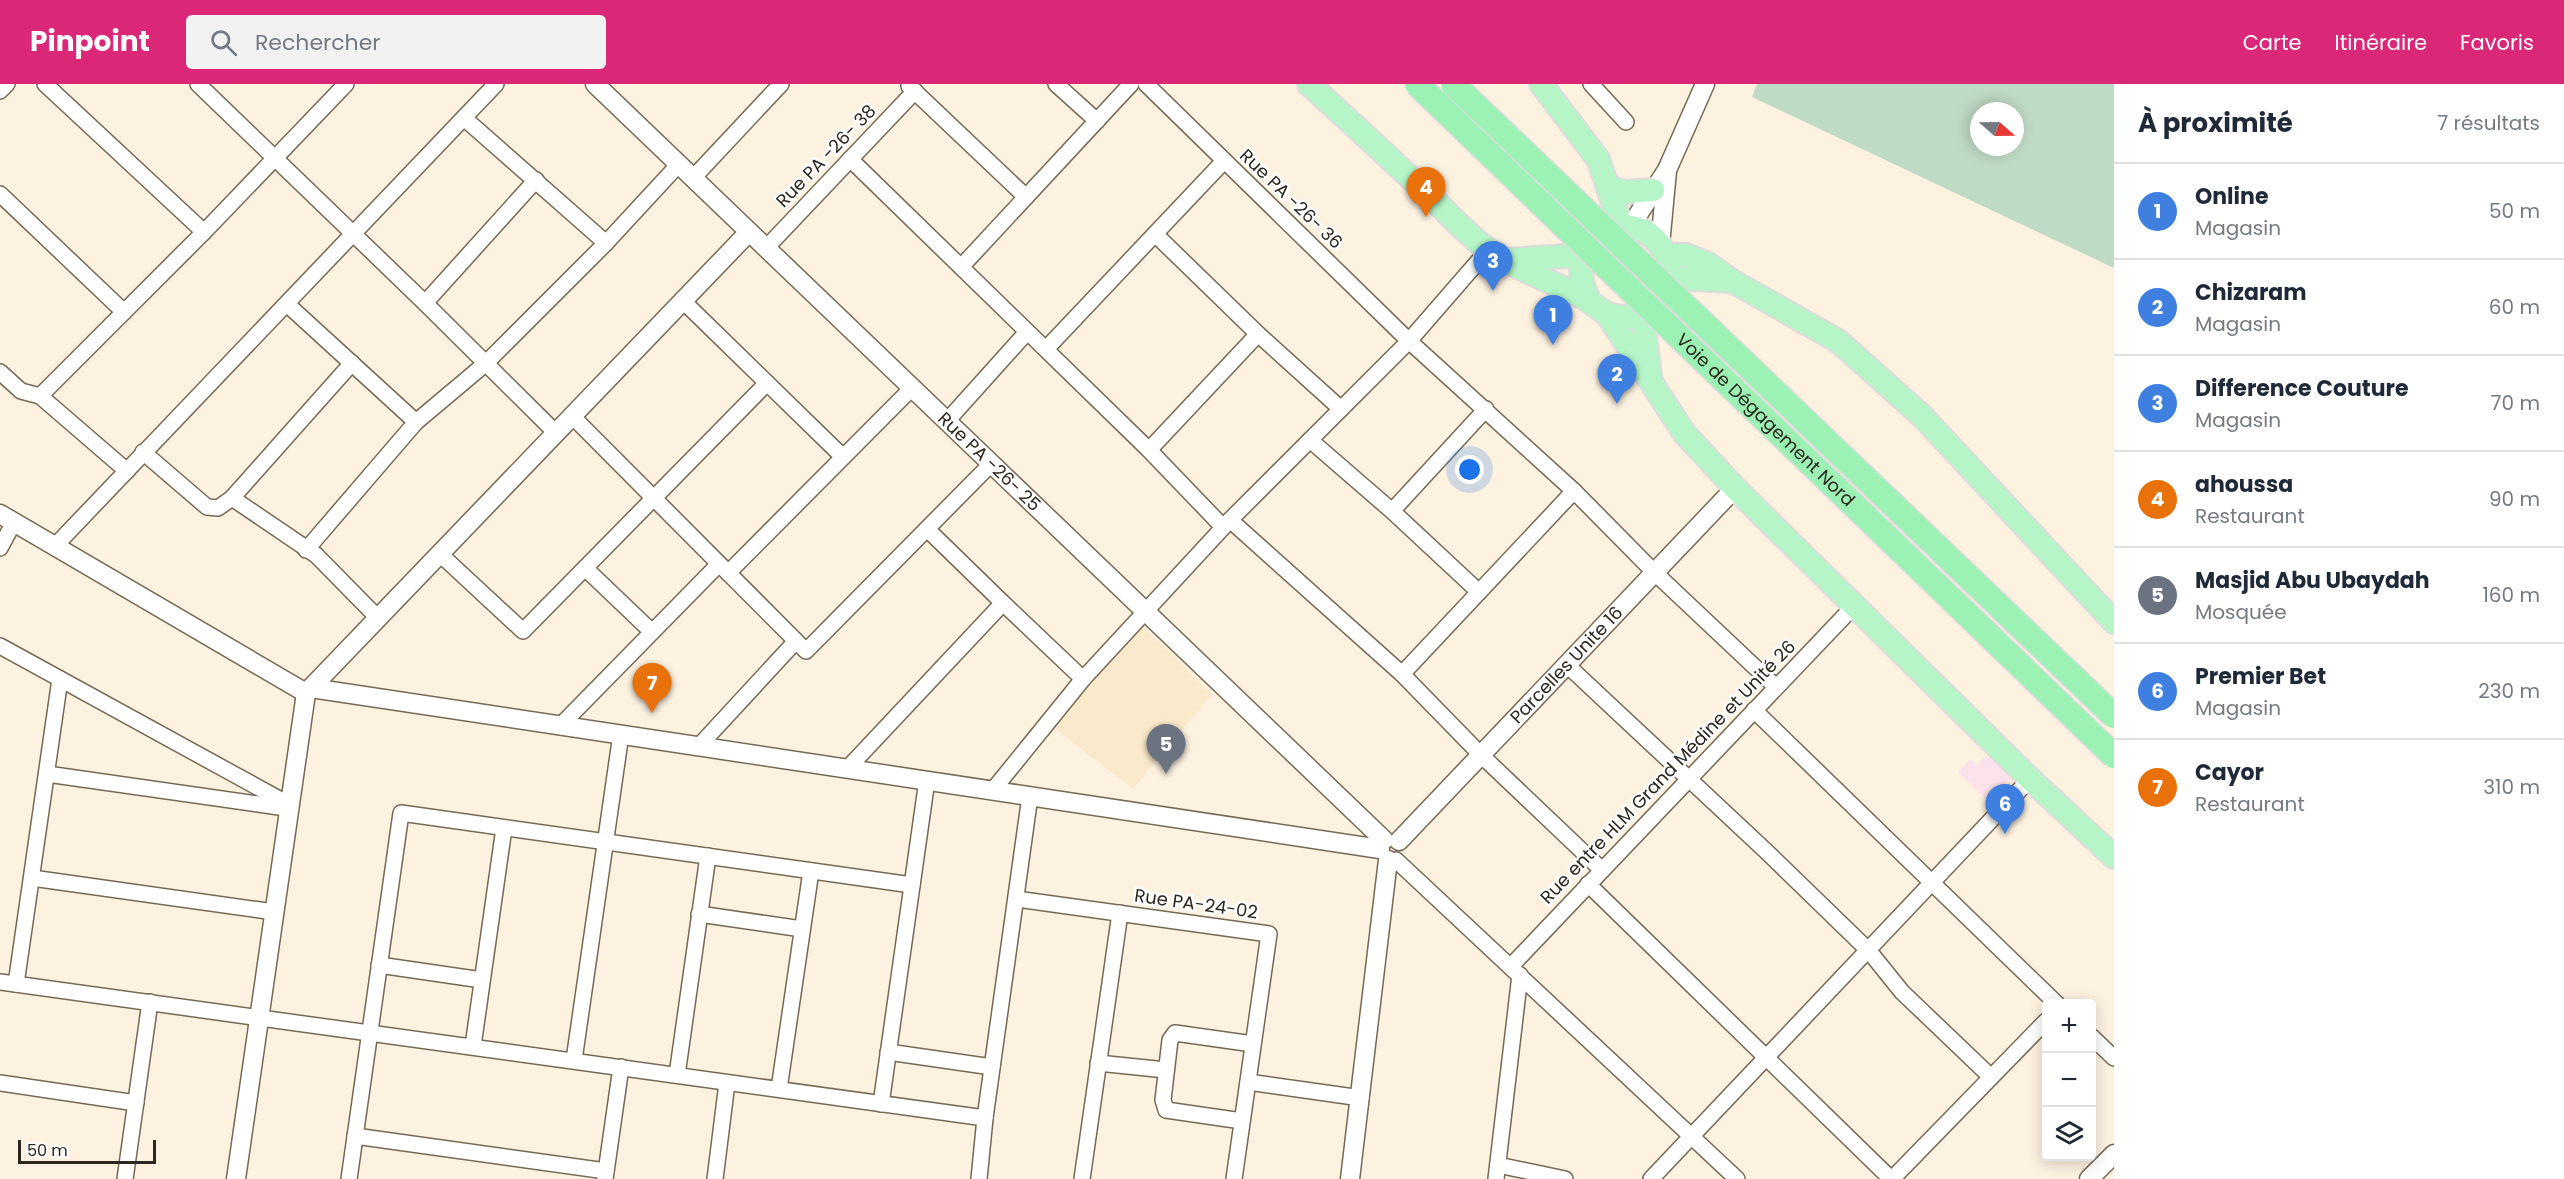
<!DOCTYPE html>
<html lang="fr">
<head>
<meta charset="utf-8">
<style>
	:root { --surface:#fff; --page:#f2f2f3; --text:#1f2937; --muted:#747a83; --line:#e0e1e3; --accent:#db2777 }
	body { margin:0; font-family:Poppins,sans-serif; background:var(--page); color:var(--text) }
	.controls { position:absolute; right:18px; bottom:18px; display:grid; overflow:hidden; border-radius:6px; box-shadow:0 3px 15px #0003 }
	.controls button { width:54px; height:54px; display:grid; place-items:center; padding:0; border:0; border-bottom:2px solid var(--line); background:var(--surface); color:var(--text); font:30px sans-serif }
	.compass { position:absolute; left:1970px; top:18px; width:54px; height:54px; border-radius:50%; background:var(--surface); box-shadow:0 3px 15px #0003; rotate:110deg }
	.scale { position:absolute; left:18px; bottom:15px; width:138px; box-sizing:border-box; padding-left:6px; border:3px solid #2b261e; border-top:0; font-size:16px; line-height:21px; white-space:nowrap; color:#2b261e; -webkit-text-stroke:4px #fff; paint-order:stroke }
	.you { position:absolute; left:1470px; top:386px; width:21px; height:21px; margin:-15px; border:4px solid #fff; border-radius:50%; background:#1a73e8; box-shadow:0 0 0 9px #1a73e833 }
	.badge { display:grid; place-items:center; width:39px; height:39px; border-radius:50%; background:var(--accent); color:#fff; font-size:20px; font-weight:700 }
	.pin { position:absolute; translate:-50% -50px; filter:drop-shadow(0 2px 3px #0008) }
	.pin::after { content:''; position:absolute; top:32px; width:21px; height:18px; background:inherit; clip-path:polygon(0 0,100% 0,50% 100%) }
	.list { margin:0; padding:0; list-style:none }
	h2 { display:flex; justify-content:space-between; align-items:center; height:78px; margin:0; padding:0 24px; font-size:26px }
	h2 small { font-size:20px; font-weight:400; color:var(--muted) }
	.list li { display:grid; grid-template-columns:39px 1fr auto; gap:18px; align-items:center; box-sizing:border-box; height:96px; padding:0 24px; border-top:2px solid var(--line) }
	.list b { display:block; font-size:22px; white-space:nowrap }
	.list p { margin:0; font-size:20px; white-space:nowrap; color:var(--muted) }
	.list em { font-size:20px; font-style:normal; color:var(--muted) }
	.icon { flex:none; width:33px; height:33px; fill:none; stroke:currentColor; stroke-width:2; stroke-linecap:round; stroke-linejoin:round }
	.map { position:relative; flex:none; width:2114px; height:1095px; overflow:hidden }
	header { display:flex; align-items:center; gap:36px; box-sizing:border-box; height:84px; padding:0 30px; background:var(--accent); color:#fff }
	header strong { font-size:28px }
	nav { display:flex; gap:33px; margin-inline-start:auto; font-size:21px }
	.search { width:420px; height:54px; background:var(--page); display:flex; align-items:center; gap:15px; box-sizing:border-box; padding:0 21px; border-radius:6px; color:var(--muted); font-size:22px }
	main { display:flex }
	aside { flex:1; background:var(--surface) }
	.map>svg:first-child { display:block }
	.built { fill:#fbe9cb }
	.education { fill:#fce2ea }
	.green { fill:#bfdac5; fill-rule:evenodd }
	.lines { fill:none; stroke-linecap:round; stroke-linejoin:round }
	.minor-casing { stroke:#756954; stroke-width:18 }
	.tertiary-casing { stroke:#756954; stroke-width:21 }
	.primary-casing { stroke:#dddcdb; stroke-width:26 }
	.minor { stroke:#fff; stroke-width:15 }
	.tertiary { stroke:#fff; stroke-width:18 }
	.primary { stroke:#b5f5c7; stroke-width:22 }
	.trunk-bridge-casing { stroke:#dddcdb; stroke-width:27; stroke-linecap:butt }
	.trunk-bridge { stroke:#9cf2b4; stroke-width:24 }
	.labels { text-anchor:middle; stroke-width:5; stroke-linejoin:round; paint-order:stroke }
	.street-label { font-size:18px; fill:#2b261e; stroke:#fff }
</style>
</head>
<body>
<header>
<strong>Pinpoint</strong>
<div class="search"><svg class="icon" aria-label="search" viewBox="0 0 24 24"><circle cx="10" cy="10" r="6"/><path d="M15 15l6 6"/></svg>Rechercher</div>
<nav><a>Carte</a><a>Itinéraire</a><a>Favoris</a></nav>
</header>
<main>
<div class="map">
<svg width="2114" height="1095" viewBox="0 0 2114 1095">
	<rect width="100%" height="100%" fill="#fdf2e0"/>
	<polygon class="built" points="1139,539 1212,610 1133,705 1048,639"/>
	<polygon class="education" points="1986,672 1989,675 1991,672 2012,692 1988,717 1958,688 1971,675 1977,681"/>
	<path class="green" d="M 1757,0 L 2114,0 L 2114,184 L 1752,13 ZM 1979,27 L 2015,27 L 2015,63 L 1979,63 Z"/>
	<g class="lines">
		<defs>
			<g id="minor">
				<polyline points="45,0 204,148"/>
				<polyline points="198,0 425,219 556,349"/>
				<polyline points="1056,0 1097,37"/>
				<polyline points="1146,0 1409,257 1574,407 1654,488 1776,603"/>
				<polyline points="1591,0 1626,38"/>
				<polyline points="909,2 1026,113"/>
				<polyline points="0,7 7,0"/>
				<polyline points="464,34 606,159"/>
				<polyline points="850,75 1149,366 1223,443"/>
				<polyline points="693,94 781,0"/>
				<polyline points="0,110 124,228"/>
				<polyline points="1155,150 1258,250 1341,325"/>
				<polyline points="766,164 915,7"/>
				<polyline points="961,183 1131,0"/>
				<polyline points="683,217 843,373"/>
				<polyline points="425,219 536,96"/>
				<polyline points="288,221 416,338"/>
				<polyline points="1046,265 1224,77"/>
				<polyline points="0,288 21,307 40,312 204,148 346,0"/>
				<polyline points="40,312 127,387"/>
				<polyline points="572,332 806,567 991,380"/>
				<polyline points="947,337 1027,248"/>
				<polyline points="1310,356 1392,427 1479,508"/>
				<polyline points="1149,366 1258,250"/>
				<polyline points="143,368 207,423 218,424 232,414 352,279"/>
				<polyline points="232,414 316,471 378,534"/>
				<polyline points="1392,427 1486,325"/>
				<polyline points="1230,436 1402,590 1481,671 1602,786"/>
				<polyline points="927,445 1003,519"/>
				<polyline points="55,462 496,0"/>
				<polyline points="0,464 14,438"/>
				<polyline points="306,466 416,338 485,280 606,159 679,80"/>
				<polyline points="440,470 523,547 767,299"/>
				<polyline points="585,484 652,548"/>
				<polyline points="728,489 912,304"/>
				<polyline points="0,562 290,721"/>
				<polyline points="1567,581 1767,768 1869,867 1902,908 1991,993"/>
				<polyline points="1402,590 1574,407"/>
				<polyline points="1754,626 2057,920"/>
				<polyline points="561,641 719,480"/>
				<polyline points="699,662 796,557"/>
				<polyline points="848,684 1003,519 1083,595"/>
				<polyline points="47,690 286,724"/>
				<polyline points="993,706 1083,595 1230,436 1409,257 1488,166"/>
				<polyline points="1396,776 1737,1095"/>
				<polyline points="32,794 274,828"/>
				<polyline points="1588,800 1891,1095"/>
				<polyline points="1016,815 1269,850 1234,1095"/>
				<polyline points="699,830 802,845"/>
				<polyline points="379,881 482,896"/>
				<polyline points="1511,882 1854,522"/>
				<polyline points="0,898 985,1034"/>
				<polyline points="16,900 60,595"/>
				<polyline points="2092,953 2114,974"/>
				<polyline points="473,962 504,744"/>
				<polyline points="888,968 992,983"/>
				<polyline points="574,976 621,650"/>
				<polyline points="1098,979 1166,986"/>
				<polyline points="677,991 708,772"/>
				<polyline points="1248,998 1361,1014"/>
				<polyline points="0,999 136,1019"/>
				<polyline points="779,1005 811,787"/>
				<polyline points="881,1020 927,696"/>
				<polyline points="1242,1037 1166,1026 1163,1016 1170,956 1175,949 1253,960"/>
				<polyline points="355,1052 606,1087"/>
				<polyline points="1498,1081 1565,1095"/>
				<polyline points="125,1095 150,918"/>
				<polyline points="349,1095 401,729 912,801"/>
				<polyline points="605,1095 621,983"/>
				<polyline points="715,1095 727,999"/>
				<polyline points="979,1095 985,1034 1030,712"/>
				<polyline points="1082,1095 1120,829"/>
				<polyline points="1496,1095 1520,891"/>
				<polyline points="1651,1095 2030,695"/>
				<polyline points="1892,1095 2046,937"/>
			</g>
			<g id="tertiary">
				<path id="s1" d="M 595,0 L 1384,756"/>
				<polyline points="1630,143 1667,86 1705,0"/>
				<polyline points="1660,161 1667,87"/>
				<polyline points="0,430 306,609"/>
				<polyline points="311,604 1380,765"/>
				<path id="s2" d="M 1399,757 L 1735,404"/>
				<polyline points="236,1095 306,609 749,148"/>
				<polyline points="1350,1095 1388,776"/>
				<polyline points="2089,1095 2114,1070"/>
			</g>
			<g id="primary">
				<path d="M 1309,0 C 1350,38 1392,76 1433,115 C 1451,132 1469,153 1490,167 C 1517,185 1550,197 1580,212 C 1590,216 1596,224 1606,229 C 1629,240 1657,227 1666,204 C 1672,190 1669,173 1660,161 C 1627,117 1558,159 1589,216"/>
				<polyline points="1541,0 1598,75 1622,144"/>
				<polyline points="1610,104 1626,108 1653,106"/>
				<polyline points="1666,171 1686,171 1708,180 1732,197 1838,257 1921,331 2114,538"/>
				<polyline points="1507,176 1583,171"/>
				<polyline points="1669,194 1732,197"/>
				<polyline points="1607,230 1684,349 1735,404 2030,695 2114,773"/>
				<polyline points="1642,230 1650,292"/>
			</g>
		</defs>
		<use href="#minor" class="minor-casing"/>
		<use href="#tertiary" class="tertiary-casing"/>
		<use href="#primary" class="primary-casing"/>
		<use href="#minor" class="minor"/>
		<use href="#tertiary" class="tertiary"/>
		<use href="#primary" class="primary"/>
		<defs>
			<g id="trunk-bridge">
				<path id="s3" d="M 1417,0 L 2114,672"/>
				<polyline points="1453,0 2114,632"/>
			</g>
		</defs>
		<use href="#trunk-bridge" class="trunk-bridge-casing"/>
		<use href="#trunk-bridge" class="trunk-bridge"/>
	</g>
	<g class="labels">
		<g class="street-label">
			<text transform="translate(826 72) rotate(-46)" y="6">Rue PA -26- 38</text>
			<text transform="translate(1291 115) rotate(44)" y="6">Rue PA -26- 36</text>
			<text dy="6" stroke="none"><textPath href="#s3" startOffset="484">Voie de Dégagement Nord</textPath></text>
			<text dy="6" stroke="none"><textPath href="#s1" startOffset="546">Rue PA -26- 25</textPath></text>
			<text dy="6" stroke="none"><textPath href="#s2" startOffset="243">Parcelles Unite 16</textPath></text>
			<text transform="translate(1668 688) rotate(-46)" y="6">Rue entre HLM Grand Médine et Unité 26</text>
			<text transform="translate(1196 820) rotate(8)" y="6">Rue PA-24-02</text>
		</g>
	</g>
</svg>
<div class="controls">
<button>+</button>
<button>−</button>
<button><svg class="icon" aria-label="layers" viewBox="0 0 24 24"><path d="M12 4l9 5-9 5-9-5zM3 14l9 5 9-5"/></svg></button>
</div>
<svg class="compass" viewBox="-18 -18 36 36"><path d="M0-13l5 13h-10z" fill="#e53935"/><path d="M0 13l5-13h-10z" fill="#747a83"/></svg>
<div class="scale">50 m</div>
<div class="you"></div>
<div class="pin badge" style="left:1553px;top:261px;background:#3f7fe0">1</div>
<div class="pin badge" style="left:1617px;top:320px;background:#3f7fe0">2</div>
<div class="pin badge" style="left:1493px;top:207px;background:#3f7fe0">3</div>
<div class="pin badge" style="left:1426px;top:133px;background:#e8710a">4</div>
<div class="pin badge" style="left:1166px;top:690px;background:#6b7280">5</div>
<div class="pin badge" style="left:2005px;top:750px;background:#3f7fe0">6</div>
<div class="pin badge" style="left:652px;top:629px;background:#e8710a">7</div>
</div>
<aside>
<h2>À proximité<small>7 résultats</small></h2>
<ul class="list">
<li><span class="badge" style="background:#3f7fe0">1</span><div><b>Online</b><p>Magasin</p></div><em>50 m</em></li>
<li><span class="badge" style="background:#3f7fe0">2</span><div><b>Chizaram</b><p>Magasin</p></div><em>60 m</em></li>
<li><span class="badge" style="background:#3f7fe0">3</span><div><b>Difference Couture</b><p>Magasin</p></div><em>70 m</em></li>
<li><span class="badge" style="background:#e8710a">4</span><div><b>ahoussa</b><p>Restaurant</p></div><em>90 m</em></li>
<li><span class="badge" style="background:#6b7280">5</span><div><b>Masjid Abu Ubaydah</b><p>Mosquée</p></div><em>160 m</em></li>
<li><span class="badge" style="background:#3f7fe0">6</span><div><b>Premier Bet</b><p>Magasin</p></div><em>230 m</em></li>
<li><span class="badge" style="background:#e8710a">7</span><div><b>Cayor</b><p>Restaurant</p></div><em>310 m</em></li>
</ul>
</aside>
</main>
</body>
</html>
